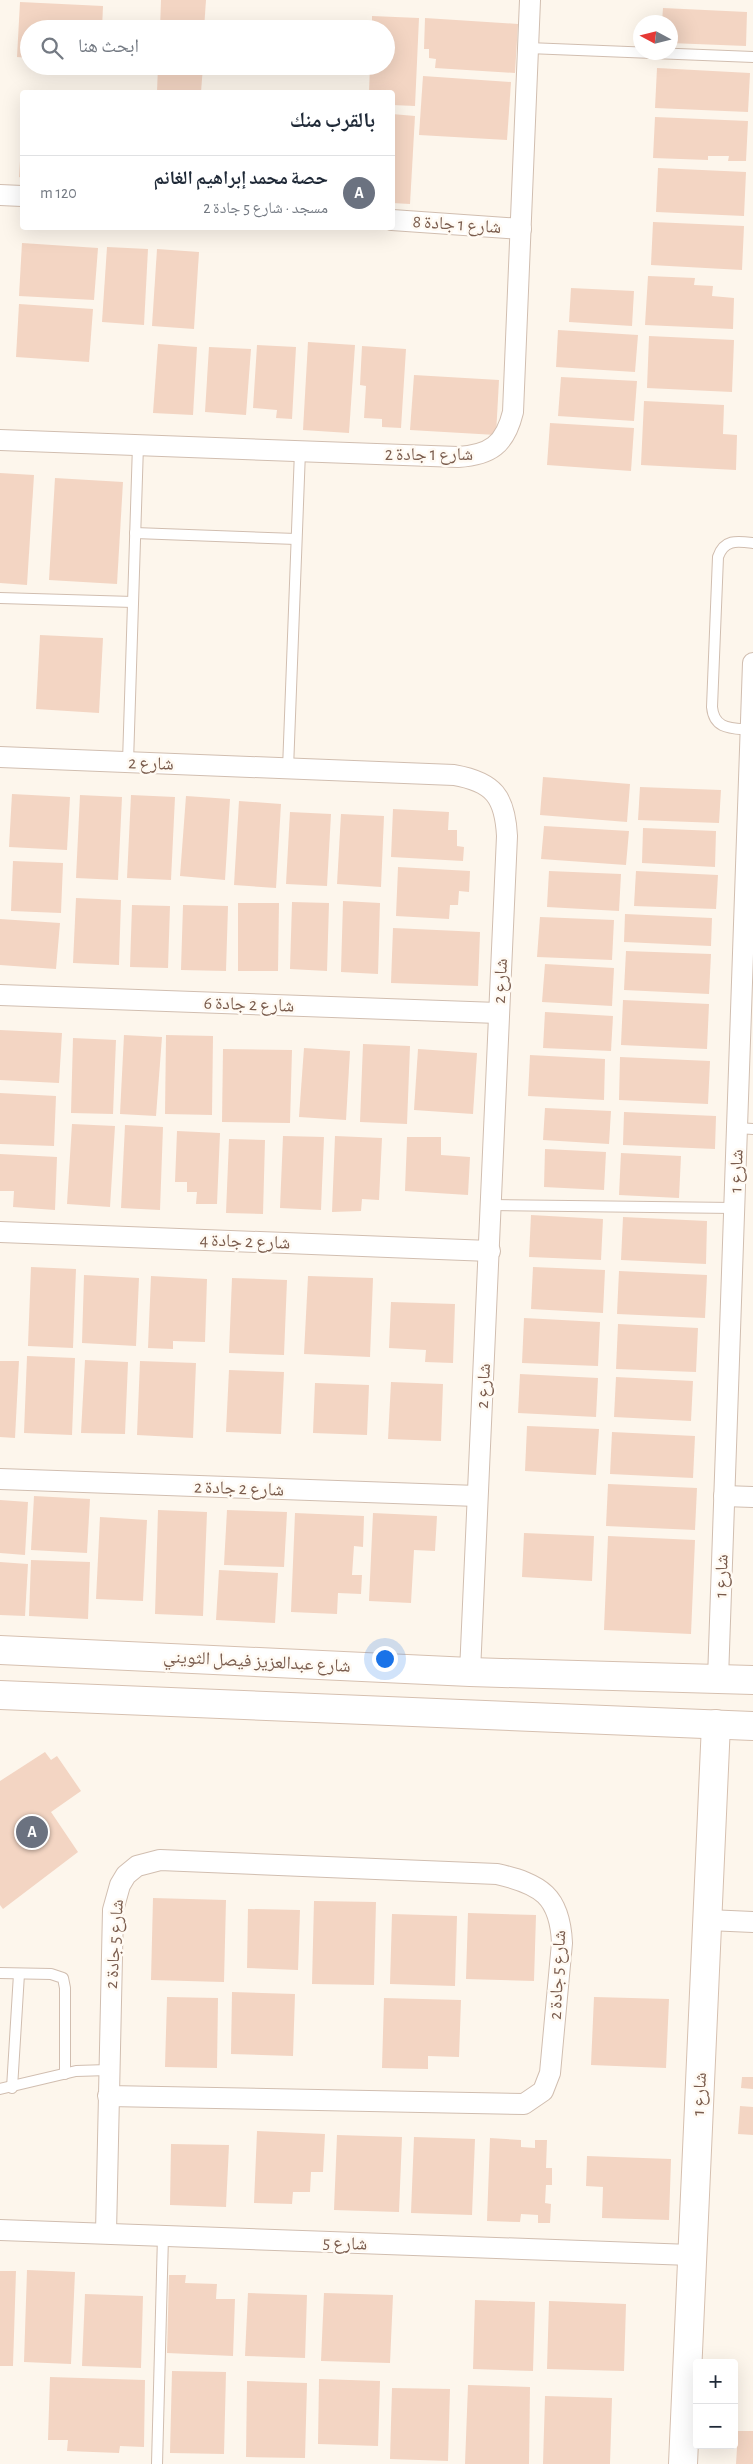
<!DOCTYPE html>
<html lang="ar">
<head>
<meta charset="utf-8">
<style>
	:root { --surface:#fff; --page:#f2f2f3; --text:#1f2937; --muted:#747a83; --line:#e0e1e3; --accent:#d93025 }
	body { margin:0; font-family:"Alegreya Sans","Noto Naskh Arabic",sans-serif; background:var(--page); color:var(--text); direction:rtl }
	.controls { position:absolute; right:15px; bottom:15px; display:grid; overflow:hidden; border-radius:5px; box-shadow:0 5px 20px #0002 }
	.controls button { width:45px; height:45px; display:grid; place-items:center; padding:0; border:0; border-bottom:1px solid var(--line); background:var(--surface); color:var(--text); font:25px sans-serif }
	.compass { position:absolute; left:633px; top:15px; width:45px; height:45px; border-radius:50%; background:var(--surface); box-shadow:0 5px 20px #0002; rotate:277deg }
	.you { position:absolute; left:384px; top:1658px; width:18px; height:18px; margin:-12px; border:4px solid #fff; border-radius:50%; background:#1a73e8; box-shadow:0 0 0 8px #1a73e833 }
	.badge { display:grid; place-items:center; width:32px; height:32px; border-radius:50%; background:var(--accent); color:#fff; font-size:16px; font-weight:700 }
	.pin { position:absolute; translate:-50% -50%; border:2px solid #fff; box-shadow:0 1px 5px #0006 }
	.list { margin:0; padding:0; list-style:none }
	h2 { display:flex; justify-content:space-between; align-items:center; height:65px; margin:0; padding:0 20px; font-size:21px }
	h2 small { font-size:16px; font-weight:400; color:var(--muted) }
	.list li { display:grid; grid-template-columns:32px 1fr auto; gap:15px; align-items:center; box-sizing:border-box; height:75px; padding:0 20px; border-top:1px solid var(--line) }
	.list b { display:block; font-size:19px; white-space:nowrap }
	.list p { margin:0; font-size:16px; white-space:nowrap; color:var(--muted) }
	.list em { font-size:16px; font-style:normal; color:var(--muted) }
	.icon { flex:none; width:28px; height:28px; fill:none; stroke:currentColor; stroke-width:2; stroke-linecap:round; stroke-linejoin:round }
	.map { position:relative; flex:none; width:753px; height:2464px; overflow:hidden; direction:ltr }
	.search { position:absolute; background:var(--surface); box-shadow:0 5px 20px #0002; left:20px; top:20px; width:375px; height:55px; display:flex; align-items:center; gap:12px; box-sizing:border-box; padding:0 18px; border-radius:28px; color:var(--muted); font-size:19px }
	.panel { position:absolute; background:var(--surface); box-shadow:0 5px 20px #0002; left:20px; top:90px; width:375px; height:140px; border-radius:5px; direction:rtl }
	.map>svg:first-child { display:block }
	.building { fill:#f3d5c3 }
	.lines { fill:none; stroke-linecap:round; stroke-linejoin:round }
	.lane-casing { stroke:#d1beb0; stroke-width:12 }
	.street-casing { stroke:#d1beb0; stroke-width:22 }
	.secondary-casing { stroke:#d6c0b0; stroke-width:30 }
	.lane { stroke:#fff; stroke-width:10 }
	.street { stroke:#fff; stroke-width:20 }
	.secondary { stroke:#fff; stroke-width:28 }
	.labels { text-anchor:middle; stroke-width:5; stroke-linejoin:round; paint-order:stroke }
	.street-label { font-size:18px; fill:#7a5c4d; stroke:#fffaf3 }
</style>
</head>
<body>
<div class="map">
<svg width="753" height="2464" viewBox="0 0 753 2464">
	<rect width="100%" height="100%" fill="#fdf6ec"/>
	<g class="building">
		<polygon points="161,0 206,0 204,29 160,29"/>
		<polygon points="20,2 103,6 102,29 29,29 29,58 17,57"/>
		<polygon points="663,8 747,12 746,46 670,43 670,22 662,22"/>
		<polygon points="372,16 419,18 415,106 392,105 392,92 369,92 370,66 386,66 386,29 372,29"/>
		<polygon points="425,18 518,24 515,73 435,68 436,59 429,58 429,49 424,49"/>
		<polygon points="158,66 203,66 201,92 157,92"/>
		<polygon points="657,68 750,73 748,112 655,108"/>
		<polygon points="423,76 511,82 507,140 419,135"/>
		<polygon points="392,114 415,116 410,204 392,203"/>
		<polygon points="655,117 748,121 746,161 728,161 729,156 708,156 708,160 653,158"/>
		<polygon points="21,146 22,147 22,178 19,177"/>
		<polygon points="658,168 746,172 744,216 656,212"/>
		<polygon points="653,222 744,226 742,270 651,265"/>
		<polygon points="22,243 98,248 94,300 19,296"/>
		<polygon points="107,247 148,249 144,325 102,322"/>
		<polygon points="157,249 199,252 194,329 152,326"/>
		<polygon points="648,276 695,278 694,285 713,286 712,296 734,298 733,329 645,325"/>
		<polygon points="571,288 634,291 632,326 569,322"/>
		<polygon points="19,304 93,309 89,362 16,357"/>
		<polygon points="558,330 638,335 635,372 556,367"/>
		<polygon points="649,336 734,340 732,392 647,388"/>
		<polygon points="308,342 355,345 349,433 303,430"/>
		<polygon points="158,344 197,347 193,415 153,413"/>
		<polygon points="257,345 296,347 292,419 276,418 277,410 253,408"/>
		<polygon points="362,346 406,349 401,428 382,427 382,419 364,418 366,386 360,385"/>
		<polygon points="209,347 251,349 246,415 205,412"/>
		<polygon points="414,375 499,380 496,435 410,430"/>
		<polygon points="561,377 637,381 634,421 558,416"/>
		<polygon points="644,401 724,405 723,434 737,435 736,470 641,465"/>
		<polygon points="550,423 634,428 631,471 547,465"/>
		<polygon points="0,473 34,475 27,585 0,583"/>
		<polygon points="55,478 123,482 117,584 49,580"/>
		<polygon points="40,635 103,638 99,713 36,709"/>
		<polygon points="543,777 630,784 627,822 540,815"/>
		<polygon points="640,787 721,790 719,823 638,820"/>
		<polygon points="12,794 70,797 67,850 9,847"/>
		<polygon points="80,795 122,797 118,880 76,878"/>
		<polygon points="131,795 175,797 171,880 127,878"/>
		<polygon points="186,796 230,799 225,880 180,876"/>
		<polygon points="239,801 281,804 276,888 234,885"/>
		<polygon points="393,809 449,812 448,830 457,830 457,846 464,847 463,861 391,857"/>
		<polygon points="290,812 331,814 327,886 286,884"/>
		<polygon points="341,814 384,816 381,887 337,884"/>
		<polygon points="544,826 629,831 626,865 541,859"/>
		<polygon points="643,828 716,831 715,867 642,863"/>
		<polygon points="13,861 63,863 61,913 11,911"/>
		<polygon points="398,867 470,871 469,892 459,891 458,905 450,905 449,919 396,916"/>
		<polygon points="549,871 621,874 619,911 547,907"/>
		<polygon points="636,871 718,875 716,909 634,906"/>
		<polygon points="76,898 121,900 119,965 73,963"/>
		<polygon points="343,901 380,903 378,974 341,972"/>
		<polygon points="292,902 329,903 327,971 290,969"/>
		<polygon points="238,903 279,903 278,971 238,971"/>
		<polygon points="132,905 170,906 168,968 130,967"/>
		<polygon points="183,905 228,906 226,971 181,970"/>
		<polygon points="625,914 712,918 711,946 624,942"/>
		<polygon points="540,917 614,920 612,960 537,957"/>
		<polygon points="0,919 60,923 56,969 0,965"/>
		<polygon points="393,928 480,932 478,986 391,983"/>
		<polygon points="626,951 711,954 709,994 624,990"/>
		<polygon points="545,964 614,968 612,1006 542,1002"/>
		<polygon points="623,1000 709,1004 707,1049 621,1045"/>
		<polygon points="545,1012 613,1016 611,1051 543,1048"/>
		<polygon points="0,1030 62,1033 59,1083 0,1080"/>
		<polygon points="124,1035 162,1037 156,1116 120,1114"/>
		<polygon points="166,1035 213,1036 212,1115 165,1114"/>
		<polygon points="73,1038 116,1040 113,1114 71,1113"/>
		<polygon points="363,1044 410,1046 407,1124 360,1122"/>
		<polygon points="304,1048 350,1051 346,1120 299,1117"/>
		<polygon points="223,1049 292,1050 290,1123 222,1122"/>
		<polygon points="418,1049 477,1053 473,1114 414,1110"/>
		<polygon points="530,1055 605,1059 604,1100 528,1096"/>
		<polygon points="620,1057 710,1061 708,1104 619,1100"/>
		<polygon points="0,1093 56,1096 54,1146 0,1144"/>
		<polygon points="545,1108 611,1111 609,1144 543,1140"/>
		<polygon points="624,1112 716,1116 715,1149 623,1145"/>
		<polygon points="72,1124 115,1126 110,1207 67,1204"/>
		<polygon points="125,1125 163,1127 160,1210 121,1208"/>
		<polygon points="177,1131 220,1133 217,1204 196,1204 197,1192 187,1192 187,1182 175,1182"/>
		<polygon points="283,1136 324,1137 321,1210 280,1208"/>
		<polygon points="335,1136 382,1138 379,1200 362,1199 361,1211 332,1212"/>
		<polygon points="407,1137 441,1137 441,1155 470,1157 468,1195 405,1191"/>
		<polygon points="229,1139 265,1140 263,1214 226,1213"/>
		<polygon points="545,1149 606,1152 604,1190 544,1187"/>
		<polygon points="621,1153 681,1156 679,1198 619,1195"/>
		<polygon points="0,1154 57,1157 55,1210 13,1207 14,1191 0,1191"/>
		<polygon points="531,1215 603,1219 601,1260 529,1257"/>
		<polygon points="623,1217 707,1221 706,1264 621,1260"/>
		<polygon points="31,1267 76,1269 73,1348 28,1346"/>
		<polygon points="533,1267 605,1270 603,1313 531,1309"/>
		<polygon points="619,1271 707,1275 705,1318 617,1314"/>
		<polygon points="84,1275 139,1278 136,1346 82,1343"/>
		<polygon points="151,1276 207,1279 205,1342 173,1341 173,1349 148,1348"/>
		<polygon points="308,1276 373,1278 370,1357 304,1354"/>
		<polygon points="232,1278 287,1280 284,1355 229,1353"/>
		<polygon points="391,1302 455,1304 453,1363 425,1362 426,1350 389,1348"/>
		<polygon points="524,1318 600,1322 598,1366 522,1363"/>
		<polygon points="618,1324 698,1328 696,1372 616,1369"/>
		<polygon points="27,1356 75,1358 72,1435 24,1433"/>
		<polygon points="85,1360 128,1362 125,1434 81,1433"/>
		<polygon points="0,1361 19,1361 15,1438 0,1437"/>
		<polygon points="140,1361 196,1363 193,1438 137,1435"/>
		<polygon points="229,1370 284,1372 281,1434 226,1432"/>
		<polygon points="520,1374 598,1378 596,1417 518,1413"/>
		<polygon points="616,1377 693,1381 691,1421 614,1417"/>
		<polygon points="391,1382 443,1384 441,1441 388,1439"/>
		<polygon points="315,1383 369,1385 367,1435 313,1433"/>
		<polygon points="527,1426 599,1429 596,1475 525,1471"/>
		<polygon points="612,1432 695,1436 693,1478 610,1474"/>
		<polygon points="608,1484 697,1488 695,1530 606,1526"/>
		<polygon points="34,1496 90,1499 87,1553 31,1550"/>
		<polygon points="0,1500 28,1502 25,1555 0,1553"/>
		<polygon points="158,1510 207,1512 203,1616 155,1614"/>
		<polygon points="227,1510 287,1512 284,1567 224,1565"/>
		<polygon points="295,1513 364,1516 363,1547 354,1546 352,1575 362,1575 361,1594 338,1593 337,1614 291,1612"/>
		<polygon points="373,1513 437,1516 435,1551 414,1550 411,1603 369,1601"/>
		<polygon points="100,1517 147,1520 143,1601 96,1599"/>
		<polygon points="524,1533 594,1536 592,1581 522,1577"/>
		<polygon points="608,1536 695,1540 691,1634 604,1630"/>
		<polygon points="31,1560 90,1562 88,1619 29,1616"/>
		<polygon points="0,1562 28,1564 25,1616 0,1615"/>
		<polygon points="219,1570 278,1573 275,1623 216,1620"/>
		<polygon points="45,1752 51,1760 57,1756 81,1791 51,1812 78,1852 3,1909 0,1905 0,1781"/>
		<polygon points="153,1898 226,1900 224,1982 151,1980"/>
		<polygon points="314,1901 376,1902 374,1985 312,1984"/>
		<polygon points="248,1909 300,1910 298,1970 247,1968"/>
		<polygon points="468,1913 536,1915 534,1981 466,1979"/>
		<polygon points="392,1914 457,1916 455,1986 390,1984"/>
		<polygon points="232,1992 295,1994 293,2056 231,2054"/>
		<polygon points="167,1997 218,1998 217,2068 165,2067"/>
		<polygon points="594,1997 669,1999 666,2068 591,2065"/>
		<polygon points="384,1998 461,2000 459,2057 428,2056 428,2069 382,2068"/>
		<polygon points="742,2077 753,2077 753,2089 741,2088"/>
		<polygon points="740,2106 753,2107 753,2135 738,2134"/>
		<polygon points="257,2131 325,2134 323,2172 311,2172 310,2192 293,2192 292,2204 254,2203"/>
		<polygon points="337,2135 402,2137 399,2212 334,2210"/>
		<polygon points="414,2137 475,2139 472,2215 411,2213"/>
		<polygon points="490,2138 521,2140 521,2147 535,2148 535,2140 547,2140 546,2168 552,2168 552,2185 546,2185 545,2203 551,2204 550,2223 538,2223 538,2215 521,2214 520,2222 487,2221"/>
		<polygon points="171,2144 229,2145 226,2207 170,2205"/>
		<polygon points="587,2156 671,2159 669,2220 602,2218 603,2187 586,2186"/>
		<polygon points="27,2270 75,2272 71,2364 24,2362"/>
		<polygon points="0,2271 16,2271 13,2366 0,2366"/>
		<polygon points="169,2275 186,2275 185,2283 217,2284 216,2299 235,2299 233,2356 167,2353"/>
		<polygon points="248,2293 307,2295 305,2358 245,2356"/>
		<polygon points="324,2293 393,2295 390,2363 321,2361"/>
		<polygon points="85,2294 143,2296 141,2368 82,2366"/>
		<polygon points="475,2300 535,2302 533,2371 473,2369"/>
		<polygon points="549,2301 626,2304 624,2371 547,2369"/>
		<polygon points="172,2371 226,2372 224,2454 170,2453"/>
		<polygon points="50,2377 145,2380 144,2447 120,2446 119,2453 67,2451 68,2440 48,2440"/>
		<polygon points="319,2379 380,2381 378,2446 318,2444"/>
		<polygon points="247,2381 307,2383 305,2458 246,2457"/>
		<polygon points="468,2385 530,2387 529,2464 465,2464"/>
		<polygon points="392,2388 450,2389 448,2461 390,2459"/>
		<polygon points="545,2396 612,2398 610,2464 543,2464"/>
		<polygon points="738,2431 753,2431 753,2464 736,2464"/>
	</g>
	<g class="lines">
		<defs>
			<g id="lane">
				<polyline points="528,48 753,57"/>
				<polyline points="135,533 296,539"/>
				<polyline points="0,598 133,602"/>
				<path d="M 751,730 C 732,728 714,730 712,707 L 718,557 C 724,539 737,541 753,543"/>
				<polyline points="128,762 138,445"/>
				<polyline points="288,769 300,451"/>
				<polyline points="737,1128 753,1129"/>
				<polyline points="491,1205 734,1208"/>
				<polyline points="0,1973 51,1974 63,1978 65,1988 65,2074"/>
				<polyline points="12,2088 19,1974"/>
				<polyline points="0,2089 76,2071 108,2070"/>
				<polyline points="157,2464 163,2236"/>
			</g>
			<g id="street">
				<polyline points="0,195 22,196"/>
				<polyline points="392,220 521,229"/>
				<path d="M 0,440 L 458,457 C 490,455 505,445 513,412 L 530,0"/>
				<path d="M 0,757 L 454,775 C 494,782 505,797 507,836 L 470,1672"/>
				<polyline points="0,995 498,1013"/>
				<polyline points="0,1232 490,1251"/>
				<polyline points="0,1479 477,1496"/>
				<polyline points="724,1496 753,1497"/>
				<polyline points="718,1679 753,663"/>
				<polyline points="708,1920 753,1922"/>
				<polyline points="0,2230 691,2255"/>
				<path d="M 106,2233 L 113,1910 L 120,1885 L 126,1875 L 137,1866 L 160,1860 L 497,1874 C 541,1884 560,1896 562,1943 L 550,2073 L 543,2091 L 524,2104 L 108,2096"/>
			</g>
			<g id="secondary">
				<polyline points="0,1650 470,1672 753,1680"/>
				<polyline points="0,1695 753,1726"/>
				<polyline points="683,2464 716,1724"/>
			</g>
		</defs>
		<use href="#lane" class="lane-casing"/>
		<use href="#street" class="street-casing"/>
		<use href="#secondary" class="secondary-casing"/>
		<use href="#lane" class="lane"/>
		<use href="#street" class="street"/>
		<use href="#secondary" class="secondary"/>
	</g>
	<g class="labels">
		<g class="street-label">
			<text transform="translate(457 224) rotate(4)" y="6">شارع 1 جادة 8</text>
			<text x="429" y="460">شارع 1 جادة 2</text>
			<text transform="translate(151 763) rotate(2)" y="6">شارع 2</text>
			<text transform="translate(500 981) rotate(-87)" y="6">شارع 2</text>
			<text transform="translate(249 1004) rotate(2)" y="6">شارع 2 جادة 6</text>
			<text transform="translate(736 1171) rotate(-88)" y="6">شارع 1</text>
			<text transform="translate(245 1241) rotate(2)" y="6">شارع 2 جادة 4</text>
			<text transform="translate(483 1386) rotate(-87)" y="6">شارع 2</text>
			<text transform="translate(239 1488) rotate(2)" y="6">شارع 2 جادة 2</text>
			<text transform="translate(721 1576) rotate(-88)" y="6">شارع 1</text>
			<text transform="translate(257 1661) rotate(3)" y="6">شارع عبدالعزيز فيصل الثويني</text>
			<text transform="translate(114 1944) rotate(-86)" y="6">شارع 5 جادة 2</text>
			<text transform="translate(557 1975) rotate(-87)" y="6">شارع 5 جادة 2</text>
			<text transform="translate(699 2094) rotate(-87)" y="6">شارع 1</text>
			<text transform="translate(345 2243) rotate(2)" y="6">شارع 5</text>
		</g>
	</g>
</svg>
<div class="controls">
<button>+</button>
<button>−</button>
</div>
<svg class="compass" viewBox="-18 -18 36 36"><path d="M0-13l5 13h-10z" fill="#e53935"/><path d="M0 13l5-13h-10z" fill="#747a83"/></svg>
<div class="you"></div>
<div class="pin badge" style="left:32px;top:1832px;background:#6b7280">A</div>
<div class="search"><svg class="icon" aria-label="search" viewBox="0 0 24 24"><circle cx="10" cy="10" r="6"/><path d="M15 15l6 6"/></svg>ابحث هنا</div>
<section class="panel">
<h2>بالقرب منك<small></small></h2>
<ul class="list">
<li><span class="badge" style="background:#6b7280">A</span><div><b>حصة محمد إبراهيم الغانم</b><p>مسجد · شارع 5 جادة 2</p></div><em>120 m</em></li>
</ul>
</section>
</div>
</body>
</html>
